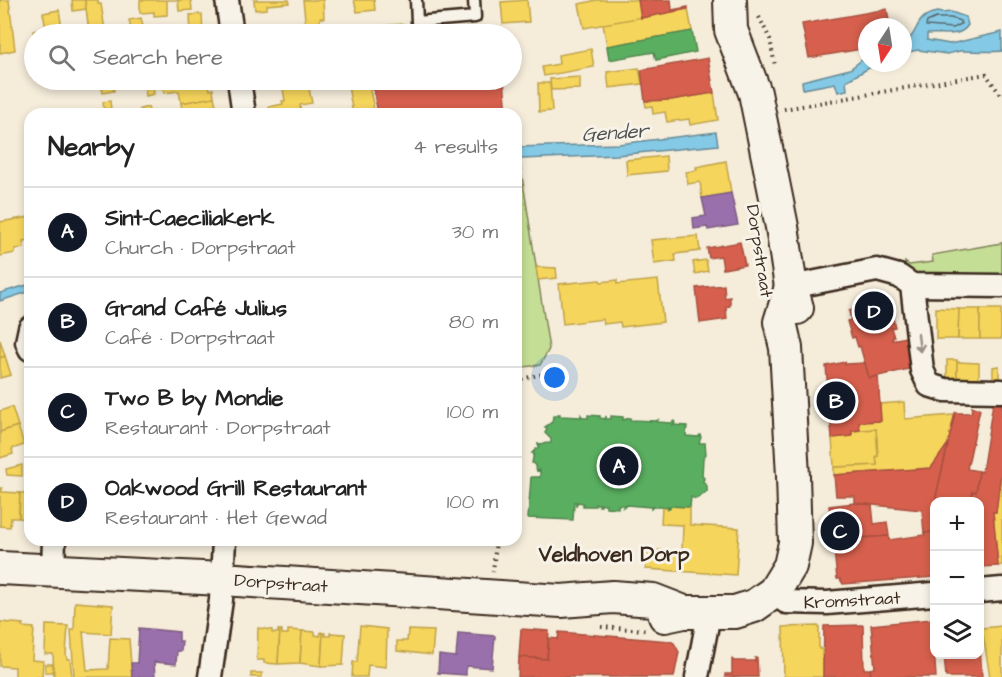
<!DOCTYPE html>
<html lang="en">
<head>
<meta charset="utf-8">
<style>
	:root { --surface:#fff; --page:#f2f2f2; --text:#222; --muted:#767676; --line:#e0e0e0; --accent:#111827 }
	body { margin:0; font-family:"Architects Daughter",sans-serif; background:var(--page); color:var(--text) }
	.controls { position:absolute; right:18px; bottom:18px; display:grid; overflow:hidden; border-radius:12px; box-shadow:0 3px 9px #0003 }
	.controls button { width:54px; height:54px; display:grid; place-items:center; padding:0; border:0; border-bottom:2px solid var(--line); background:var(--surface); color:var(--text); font:30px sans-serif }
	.compass { position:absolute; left:858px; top:18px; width:54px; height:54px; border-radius:50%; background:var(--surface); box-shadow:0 3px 9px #0003; rotate:192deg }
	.you { position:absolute; left:555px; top:378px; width:21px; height:21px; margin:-15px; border:4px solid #fff; border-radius:50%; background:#1a73e8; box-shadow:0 0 0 9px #1a73e833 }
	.badge { display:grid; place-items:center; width:39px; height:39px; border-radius:50%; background:var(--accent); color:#fff; font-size:20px; font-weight:700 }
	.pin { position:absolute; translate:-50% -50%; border:3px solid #fff; box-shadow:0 2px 6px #0006 }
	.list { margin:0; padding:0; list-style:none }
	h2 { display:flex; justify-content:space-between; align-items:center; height:78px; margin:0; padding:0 24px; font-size:26px }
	h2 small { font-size:20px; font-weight:400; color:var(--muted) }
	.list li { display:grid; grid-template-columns:39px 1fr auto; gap:18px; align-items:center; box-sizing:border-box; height:90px; padding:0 24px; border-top:2px solid var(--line) }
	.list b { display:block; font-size:22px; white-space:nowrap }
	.list p { margin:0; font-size:20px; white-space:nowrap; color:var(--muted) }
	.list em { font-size:20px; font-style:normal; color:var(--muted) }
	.icon { flex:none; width:33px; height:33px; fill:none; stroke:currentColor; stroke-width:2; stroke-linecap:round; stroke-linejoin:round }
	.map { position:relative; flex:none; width:1002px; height:677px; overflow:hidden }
	.search { position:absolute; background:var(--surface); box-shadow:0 3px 9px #0003; left:24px; top:24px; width:498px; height:66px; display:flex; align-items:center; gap:15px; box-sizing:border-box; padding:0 21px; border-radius:33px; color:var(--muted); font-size:22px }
	.panel { position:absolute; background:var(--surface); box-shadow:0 3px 9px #0003; left:24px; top:108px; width:498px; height:438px; border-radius:18px }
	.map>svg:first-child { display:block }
	.green { fill:#c5de95; stroke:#80845a; stroke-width:1.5 }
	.water { fill:#84cae6; stroke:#678a96; stroke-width:1.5 }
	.homes { fill:#f6d55c; stroke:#bea249; stroke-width:1.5 }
	.shops { fill:#d6604d; stroke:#a8503f; stroke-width:1.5 }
	.offices { fill:#9970ab; stroke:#7d5b81; stroke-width:1.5 }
	.public { fill:#5aae61; stroke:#51864d; stroke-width:1.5 }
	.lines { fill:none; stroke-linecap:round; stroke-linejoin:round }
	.shore { stroke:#586a6e; stroke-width:1.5 }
	.lane-casing { stroke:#3b2a1e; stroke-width:15 }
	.street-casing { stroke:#3b2a1e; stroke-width:27 }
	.secondary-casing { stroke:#3b2a1e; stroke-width:36 }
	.path { stroke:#3b2a1e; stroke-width:4; stroke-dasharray:1.5 4.5; stroke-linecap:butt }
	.lane { stroke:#f7f3e8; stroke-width:10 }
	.street { stroke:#f7f3e8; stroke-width:22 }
	.secondary { stroke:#f7f3e8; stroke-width:32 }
	.oneway { stroke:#998e83 }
	.labels { text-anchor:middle; stroke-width:6; stroke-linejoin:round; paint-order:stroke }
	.street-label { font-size:18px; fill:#3b2a1e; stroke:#f7f3e8 }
	.water-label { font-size:20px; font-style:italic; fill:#4d5250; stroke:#f7f3e8 }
	.quarter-label { font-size:21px; font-weight:bold; fill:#3b2a1e; stroke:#f7f3e8 }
</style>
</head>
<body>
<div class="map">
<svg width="1002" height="677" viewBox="0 0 1002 677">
	<rect width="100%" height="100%" fill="#f5ecda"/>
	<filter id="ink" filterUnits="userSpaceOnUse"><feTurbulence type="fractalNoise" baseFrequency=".0167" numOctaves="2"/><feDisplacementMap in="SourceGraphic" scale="12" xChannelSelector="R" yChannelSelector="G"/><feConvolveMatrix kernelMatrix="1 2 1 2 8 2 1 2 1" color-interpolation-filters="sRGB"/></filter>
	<g filter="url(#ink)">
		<g class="green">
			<polygon points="520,163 549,349 540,365 516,368 516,164"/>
			<polygon points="1002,243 1002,278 942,277 912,273 905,265 905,262 909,265 933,262 932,255"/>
		</g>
		<g class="water">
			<path d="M 937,12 L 942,13 L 951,12 L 966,17 L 968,25 C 959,39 941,32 927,34 L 927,40 L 950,44 L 1002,32 L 1002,51 C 999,52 963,51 960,51 L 947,54 L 918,50 L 903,53 L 903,43 C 920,35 913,16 937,12 Z"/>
			<polygon points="867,56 867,63 878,63 846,81 847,90 838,92 835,83 803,89 802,81 850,69"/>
			<polygon points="716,132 718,145 617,155 522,159 516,161 516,147 619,144"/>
			<polygon points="27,285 28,292 0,301 0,293"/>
		</g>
		<g class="homes">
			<polygon points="0,0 9,0 15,50 0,53"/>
			<polygon points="72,0 85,0 86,9 73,11"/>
			<polygon points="85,0 98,0 98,4 101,4 105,30 89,32"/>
			<polygon points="140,0 167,0 167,15 154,16 154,12 140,13"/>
			<polygon points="167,0 191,0 192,10 179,11 178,0"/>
			<polygon points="254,0 289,0 289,3 267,5 267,9 255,10"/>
			<polygon points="303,0 323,0 324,18 320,18 320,27 306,28"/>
			<polygon points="354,0 374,0 375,10 357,12"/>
			<polygon points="527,0 529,22 503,24 501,2"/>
			<polygon points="597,0 638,0 641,18 584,28 579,4"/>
			<polygon points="688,9 692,31 607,46 603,24"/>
			<polygon points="59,10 63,34 47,34 43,13"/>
			<polygon points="202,14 203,34 191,34 190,15"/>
			<polygon points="141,18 145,34 132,34 129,20"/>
			<polygon points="402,24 403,34 384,34 383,26"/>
			<polygon points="262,26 263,34 248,34 247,29"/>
			<polygon points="46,28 47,34 34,34 34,40 33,31"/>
			<polygon points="591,49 594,67 544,76 542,67 559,64 558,55"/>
			<polygon points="639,68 642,84 609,88 607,72"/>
			<polygon points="580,77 580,89 551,90 550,79"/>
			<polygon points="100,80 112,80 114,91 103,93"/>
			<polygon points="127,80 139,80 140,86 129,88"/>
			<polygon points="188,80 208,80 210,90 213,89 214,97 181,103 179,91 164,93 162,84"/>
			<polygon points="347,80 368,80 375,114 353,114"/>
			<polygon points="538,83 550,83 552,111 539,112"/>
			<polygon points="308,84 312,103 300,105 301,114 270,114 269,107 283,104 282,101 285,101 283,89"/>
			<polygon points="153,86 154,94 146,96 145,88"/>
			<polygon points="714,93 718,120 690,125 689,119 667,122 665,112 653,114 652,106 646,107 645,101 671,100"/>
			<polygon points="214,97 216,105 213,105 215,114 183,114 181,103"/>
			<polygon points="110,101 111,109 104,110 103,102"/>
			<polygon points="148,107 150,114 141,114 140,109"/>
			<polygon points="666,156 667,171 627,175 626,160"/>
			<polygon points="726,161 731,193 702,198 700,182 688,184 686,172 697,170 696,167"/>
			<polygon points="30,217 30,240 23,241 24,248 15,249 15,253 0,256 0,222"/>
			<polygon points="698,236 700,251 675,254 676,261 654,264 651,240"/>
			<polygon points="706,260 708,271 695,274 693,262"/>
			<polygon points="536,267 556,268 557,278 538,280"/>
			<polygon points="600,280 601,282 617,280 617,284 658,280 663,322 621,327 620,322 604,324 603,319 563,324 559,284"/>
			<polygon points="936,308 959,309 958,339 936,339"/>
			<polygon points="959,309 980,309 980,339 958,339"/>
			<rect x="980" y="309" width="21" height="30"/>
			<polygon points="0,340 5,356 0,358"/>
			<polygon points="5,356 11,375 0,378 0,358"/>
			<rect x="947" y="360" width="10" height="20"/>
			<polygon points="957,362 979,363 979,381 957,381"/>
			<polygon points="999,366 999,380 993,380 993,367"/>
			<polygon points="904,402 905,419 953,415 955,413 948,444 931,468 834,475 834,467 877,465 876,456 878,456 876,429 860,430 859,422 881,421 880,404"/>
			<polygon points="12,407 18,426 0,432 0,411"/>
			<polygon points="18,426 24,445 12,449 13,454 0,458 0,432"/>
			<polygon points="876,429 878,456 876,456 877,465 834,467 832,438 852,436 852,431"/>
			<polygon points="22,465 22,476 7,475 6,469"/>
			<polygon points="1002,465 1002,565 998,566 993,512 996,512"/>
			<polygon points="0,488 2,488 2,492 20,493 19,518 11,518 10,527 0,526"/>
			<polygon points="20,493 30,493 30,528 26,528 26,519 19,518"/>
			<polygon points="668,506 690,507 690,525 739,528 736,575 646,569 647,550 682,551 683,525 661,524 662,507 668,509 670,508"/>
			<polygon points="75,602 113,605 111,634 83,632 87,670 108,669 110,638 129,639 132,677 74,677 71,630 74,630"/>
			<polygon points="0,622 23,624 22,627 34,628 32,660 43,661 42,677 15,677 15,667 0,666"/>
			<polygon points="46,625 68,626 66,654 67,659 70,659 72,677 54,677 53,654 45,654"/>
			<polygon points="360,626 387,629 386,667 368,665 367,677 352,677 353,662 357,662"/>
			<polygon points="819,626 819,649 822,649 823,677 784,677 783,627"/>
			<polygon points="1002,626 1002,677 990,677 982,628"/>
			<polygon points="258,628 272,630 272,633 278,633 278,630 280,630 278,664 264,663 264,660 257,660"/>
			<polygon points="280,630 282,630 282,634 288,634 288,630 302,631 300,663 278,664"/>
			<polygon points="408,630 434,631 432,655 397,651 397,641 407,641"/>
			<polygon points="302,631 315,632 315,635 320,636 321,632 323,633 321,666 300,663"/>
			<polygon points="323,633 325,633 325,636 330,636 330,633 345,634 343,665 321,666"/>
			<rect x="45" y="664" width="8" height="8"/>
			<rect x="251" y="673" width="11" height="4"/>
		</g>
		<g class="shops">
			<polygon points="638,0 671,0 672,10 688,7 688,9 641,18"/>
			<polygon points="887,9 890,27 867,27 867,48 809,58 802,24"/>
			<polygon points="708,58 714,93 671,100 645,101 641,70"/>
			<polygon points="372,80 504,80 507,114 378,114"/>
			<polygon points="740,242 745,265 723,269 721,256 709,258 707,248"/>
			<polygon points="724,285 725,298 730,297 730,306 726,307 727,319 700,323 696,288"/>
			<polygon points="884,301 887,311 891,310 895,327 891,328 894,337 892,338 892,340 906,337 909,369 869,378 860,346 858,347 855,337 852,338 847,321 851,320 849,311"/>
			<polygon points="845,362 845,364 865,363 869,378 878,376 881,421 859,422 860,430 852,431 852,436 832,438 826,366"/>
			<polygon points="993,403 1002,403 1002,465 996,512 993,512 998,566 980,567 980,502 971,502 972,491 976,492 979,471 982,472"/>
			<polygon points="972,407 980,409 967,469 979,471 976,492 972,491 971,502 934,502 934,527 932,513 955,413 971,413"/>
			<polygon points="948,444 932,513 934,532 924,533 922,510 855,503 855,496 836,496 834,475 931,468"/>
			<polygon points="855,503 872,505 874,524 887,522 889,536 833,540 829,506"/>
			<polygon points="934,532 934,577 843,584 840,579 837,579 833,540 889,536 889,540 925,535 924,533"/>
			<polygon points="932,619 936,677 871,677 870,669 875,668 871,625"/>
			<polygon points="863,625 864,669 870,669 871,677 823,677 824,626"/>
			<polygon points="521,629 549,631 547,659 519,657"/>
			<polygon points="559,632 670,641 674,643 679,652 674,677 518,677 519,657 547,659 549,638 558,639"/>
			<polygon points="980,646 982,677 946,677 944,654 980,654"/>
			<polygon points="755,658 757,658 758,677 725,677 725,674 732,674 732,659 734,661 755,661"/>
		</g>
		<g class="offices">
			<polygon points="731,193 738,225 708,230 707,227 694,229 693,218 706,216 702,198"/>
			<polygon points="139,628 179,632 179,641 182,641 181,651 177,651 176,664 154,662 155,677 132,677 131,663 137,663"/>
			<polygon points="458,633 495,636 492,668 466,666 466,675 438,673 439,655 456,657"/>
		</g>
		<g class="public">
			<polygon points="692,31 696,52 656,60 654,52 609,60 607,46"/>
			<polygon points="558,414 560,414 560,416 581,417 581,415 583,418 588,418 588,415 600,416 600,418 605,419 606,416 606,419 611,419 611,416 623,417 623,420 630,418 630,420 656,421 658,420 657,422 671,423 674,421 675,423 673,425 687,426 686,436 698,437 700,435 701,437 699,443 705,443 706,454 703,458 702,476 704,478 703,482 707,486 707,492 696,499 691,497 690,507 668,506 670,508 668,509 667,507 653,507 651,509 651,507 626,505 623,507 624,505 618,505 618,508 606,507 606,504 602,504 601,506 599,506 600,504 595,504 595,506 583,506 583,503 578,502 576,505 576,502 574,502 573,520 528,518 531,477 540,477 540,470 537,471 534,463 532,463 534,453 532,453 539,446 538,444 551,443 551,439 545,433 547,428 545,427 552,422 553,416 558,416"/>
		</g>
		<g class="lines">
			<polygon class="shore" points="936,18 951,18 960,21 961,24 953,28 926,26 927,22"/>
			<defs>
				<polyline id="lane" points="416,0 417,22 475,17 474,0"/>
				<g id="street">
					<polyline points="227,0 232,34"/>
					<polyline points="239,80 244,114"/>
					<polyline points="912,285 922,370 929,385 945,390 1002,391"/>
					<polyline points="791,287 877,270 899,276 912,285 1002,286"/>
					<polyline points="30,328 27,342 30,349"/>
					<polyline points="53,570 54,540"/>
					<polyline points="980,591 1002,589"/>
					<polyline points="774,592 786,602 827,603 934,594"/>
					<polyline points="210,677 221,600 224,540"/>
					<polyline points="697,677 709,614"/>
				</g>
				<g id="secondary">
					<polyline points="730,0 731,30 755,93 782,227 791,287 797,308"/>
					<polyline points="0,568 222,579 561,601 613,597 653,600 684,612"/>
					<polyline points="665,616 684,612 735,612 754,606 774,592 790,566 795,543 793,476 786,348 780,322 791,287"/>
				</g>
			</defs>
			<use href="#lane" class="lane-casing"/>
			<use href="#street" class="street-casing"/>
			<use href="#secondary" class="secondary-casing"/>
			<g class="path">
				<polyline points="759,17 770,39 775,66"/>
				<polyline points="784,109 986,74 1002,97"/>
				<polyline points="516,380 548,373"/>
				<polyline points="493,572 496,540"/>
				<polyline points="601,627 645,630"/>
			</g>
			<use href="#lane" class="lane"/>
			<use href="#street" class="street"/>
			<use href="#secondary" class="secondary"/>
		</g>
		<defs><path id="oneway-shaft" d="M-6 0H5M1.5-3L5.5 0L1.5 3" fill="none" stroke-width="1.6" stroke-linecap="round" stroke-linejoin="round" transform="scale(1.5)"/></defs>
		<use class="oneway" href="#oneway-shaft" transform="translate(919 343) rotate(83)"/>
	</g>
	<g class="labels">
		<g class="street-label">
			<text transform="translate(760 251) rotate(81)" y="6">Dorpstraat</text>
			<text transform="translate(281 583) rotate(4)" y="6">Dorpstraat</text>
			<text transform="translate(852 600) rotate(-3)" y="6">Kromstraat</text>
		</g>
		<g class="water-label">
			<text transform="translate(615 132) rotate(-4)" y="7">Gender</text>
		</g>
		<g class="quarter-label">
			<text x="614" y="561">Veldhoven Dorp</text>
		</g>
	</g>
</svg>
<div class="controls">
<button>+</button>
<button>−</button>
<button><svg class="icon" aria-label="layers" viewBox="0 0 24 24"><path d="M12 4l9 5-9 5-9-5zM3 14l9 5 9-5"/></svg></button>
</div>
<svg class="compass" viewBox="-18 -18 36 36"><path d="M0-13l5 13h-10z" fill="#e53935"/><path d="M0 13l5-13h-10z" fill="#767676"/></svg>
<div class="you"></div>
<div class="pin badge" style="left:619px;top:466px">A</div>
<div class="pin badge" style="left:836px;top:401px">B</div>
<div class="pin badge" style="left:840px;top:531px">C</div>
<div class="pin badge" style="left:874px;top:311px">D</div>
<div class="search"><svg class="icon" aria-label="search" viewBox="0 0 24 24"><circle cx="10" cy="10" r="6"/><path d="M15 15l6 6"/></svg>Search here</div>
<section class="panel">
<h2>Nearby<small>4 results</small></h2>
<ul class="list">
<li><span class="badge">A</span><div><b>Sint-Caeciliakerk</b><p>Church · Dorpstraat</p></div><em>30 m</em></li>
<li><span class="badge">B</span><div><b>Grand Café Julius</b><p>Café · Dorpstraat</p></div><em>80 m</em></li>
<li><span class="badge">C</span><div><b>Two B by Mondie</b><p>Restaurant · Dorpstraat</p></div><em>100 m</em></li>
<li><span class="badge">D</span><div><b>Oakwood Grill Restaurant</b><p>Restaurant · Het Gewad</p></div><em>100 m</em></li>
</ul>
</section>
</div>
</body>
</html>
